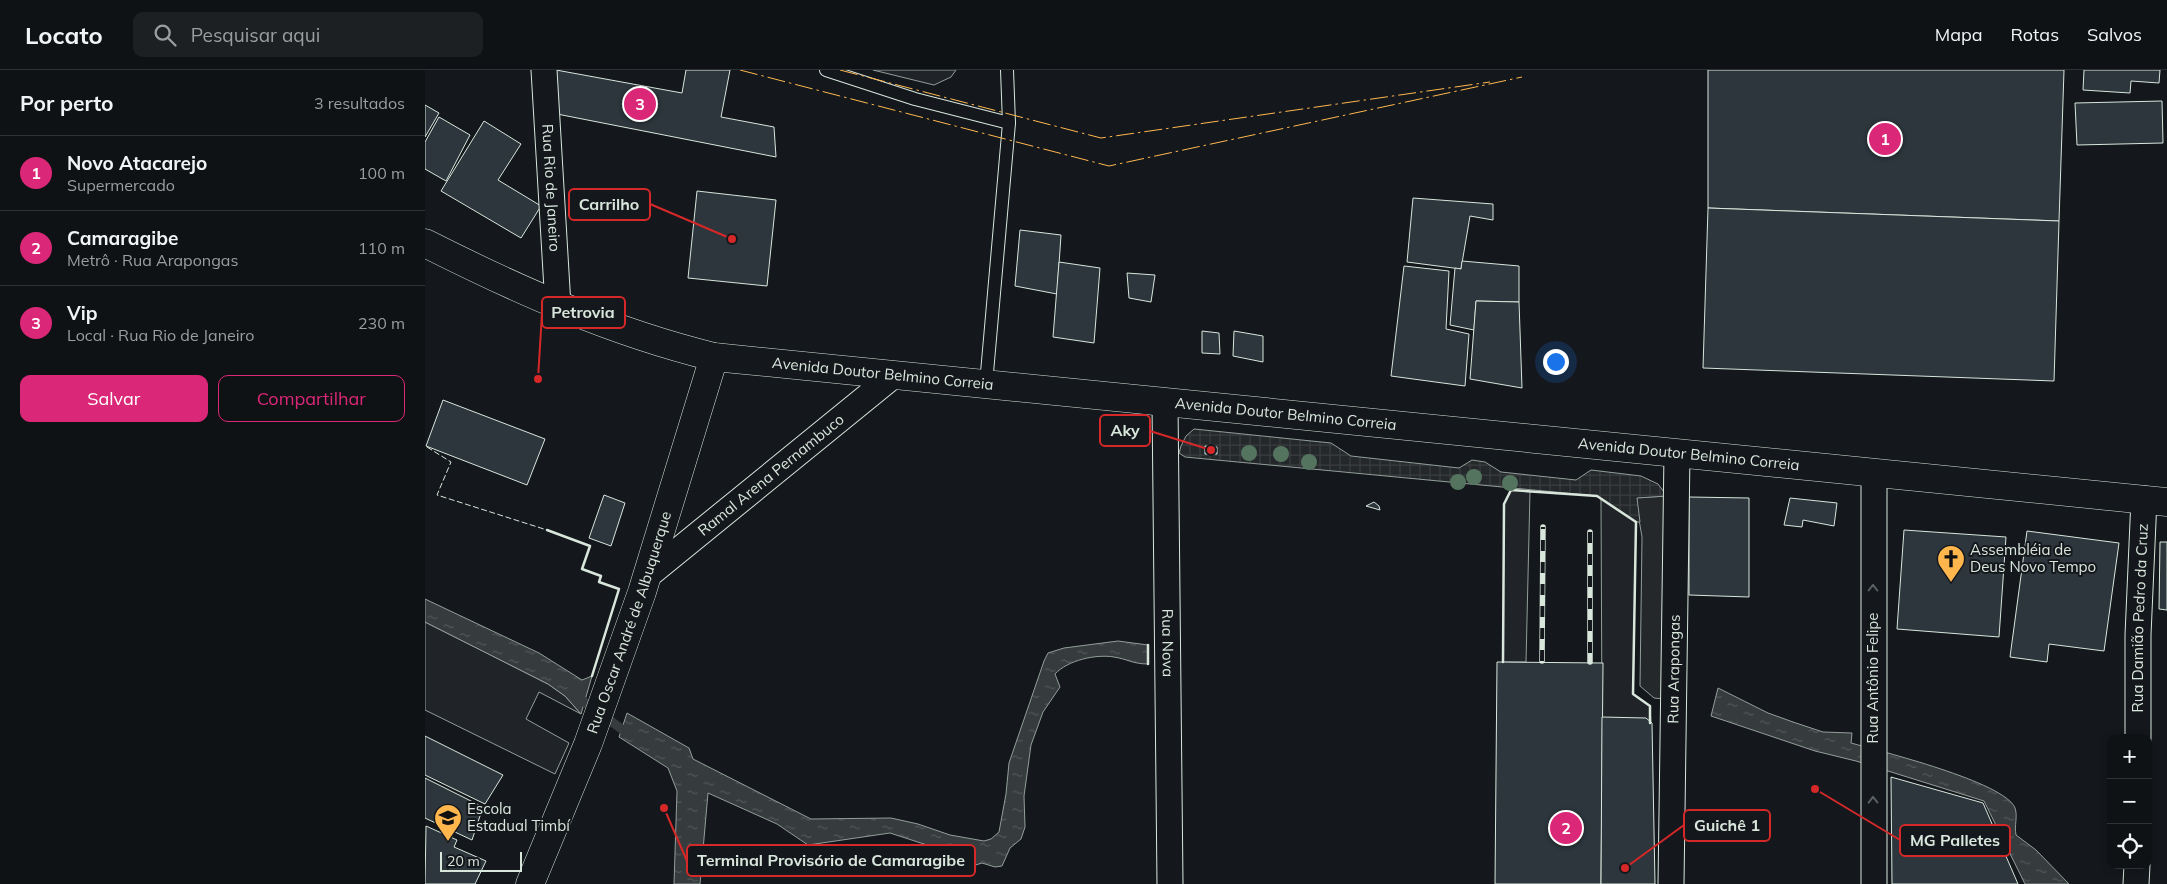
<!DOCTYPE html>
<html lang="pt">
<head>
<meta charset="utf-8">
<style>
	:root { --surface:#0f1215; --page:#1d2022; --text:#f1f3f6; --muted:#9b9ea0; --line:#2f3234; --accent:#db2777 }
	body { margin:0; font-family:Mulish,sans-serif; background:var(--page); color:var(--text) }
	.controls { position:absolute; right:15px; bottom:15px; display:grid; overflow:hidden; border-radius:10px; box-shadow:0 2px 8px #0003 }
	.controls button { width:45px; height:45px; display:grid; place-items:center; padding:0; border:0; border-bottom:1px solid var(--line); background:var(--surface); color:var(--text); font:25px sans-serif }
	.scale { position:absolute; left:15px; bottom:12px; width:82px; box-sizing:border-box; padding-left:5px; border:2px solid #d8e6dc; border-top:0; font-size:14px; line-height:18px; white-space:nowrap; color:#d8e6dc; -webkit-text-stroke:4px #14181c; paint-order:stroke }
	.you { position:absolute; left:1130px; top:291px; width:18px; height:18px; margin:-12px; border:4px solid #fff; border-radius:50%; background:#1a73e8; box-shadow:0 0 0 8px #1a73e833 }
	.badge { display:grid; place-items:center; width:32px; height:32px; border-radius:50%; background:var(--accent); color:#fff; font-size:16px; font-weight:700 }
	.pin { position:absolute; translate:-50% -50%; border:2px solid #fff; box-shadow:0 1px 5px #0006 }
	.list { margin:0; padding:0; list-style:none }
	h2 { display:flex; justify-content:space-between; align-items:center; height:65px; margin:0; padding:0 20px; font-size:21px }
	h2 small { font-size:16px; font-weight:400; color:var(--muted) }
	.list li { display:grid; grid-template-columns:32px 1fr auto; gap:15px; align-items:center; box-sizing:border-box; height:75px; padding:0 20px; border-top:1px solid var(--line) }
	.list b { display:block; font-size:19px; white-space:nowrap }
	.list p { margin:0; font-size:16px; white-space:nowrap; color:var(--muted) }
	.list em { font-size:16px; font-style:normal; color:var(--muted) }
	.actions { display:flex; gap:10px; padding:15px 20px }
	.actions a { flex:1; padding:11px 0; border:1px solid var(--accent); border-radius:10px; text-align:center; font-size:18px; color:var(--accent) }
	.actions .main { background:var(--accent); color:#fff }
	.icon { flex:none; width:28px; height:28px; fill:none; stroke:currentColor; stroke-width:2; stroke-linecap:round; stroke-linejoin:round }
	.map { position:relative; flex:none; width:1742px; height:814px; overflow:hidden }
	header { display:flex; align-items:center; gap:30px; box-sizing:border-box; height:70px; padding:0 25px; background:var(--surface); border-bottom:1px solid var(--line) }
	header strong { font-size:24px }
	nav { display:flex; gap:28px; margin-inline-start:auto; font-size:18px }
	.search { width:350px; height:45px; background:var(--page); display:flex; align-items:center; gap:12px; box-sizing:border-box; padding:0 18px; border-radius:10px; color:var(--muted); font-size:19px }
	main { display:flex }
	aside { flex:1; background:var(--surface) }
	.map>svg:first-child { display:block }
	.green { fill:#202428; stroke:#939e99 }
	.parking { fill:#24282b; stroke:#939e99 }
	.plaza { fill:url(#plaza-grid); stroke:#939e99 }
	.water { fill:url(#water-ripples); stroke:#939e99 }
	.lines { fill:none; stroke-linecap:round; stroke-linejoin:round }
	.stream { stroke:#363b3e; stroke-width:9 }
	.building { fill:#2c363c; stroke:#d8e6dc }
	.service-casing { stroke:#d8e6dc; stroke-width:14 }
	.minor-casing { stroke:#d8e6dc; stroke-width:27 }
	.tertiary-casing { stroke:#d8e6dc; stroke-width:29 }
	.primary-casing { stroke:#d8e6dc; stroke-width:29 }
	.service { stroke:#14181c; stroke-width:12 }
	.minor { stroke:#14181c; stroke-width:25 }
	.tertiary { stroke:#14181c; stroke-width:28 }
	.primary { stroke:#14181c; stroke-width:28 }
	.rail-casing { stroke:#d8e6dc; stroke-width:5.5 }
	.rail { stroke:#14181c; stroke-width:4; stroke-dasharray:11; stroke-linecap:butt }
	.fence { stroke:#d8e6dc; stroke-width:1; stroke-dasharray:6 2.5; stroke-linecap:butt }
	.wall { stroke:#d8e6dc; stroke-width:2.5 }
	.power { stroke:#ffb74d; stroke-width:1; stroke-dasharray:18 4 2.5 4; stroke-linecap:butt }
	.tree { fill:#55745f }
	.oneway { stroke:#59605f }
	.labels { text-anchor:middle; stroke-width:4; stroke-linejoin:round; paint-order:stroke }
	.street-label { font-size:15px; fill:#d8e6dc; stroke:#14181c }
	.poi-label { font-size:15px; fill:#d8e6dc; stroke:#14181c; text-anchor:start }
	.leader { fill:none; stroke:#d62828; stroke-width:2 }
	.callout-dot { fill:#d62828; stroke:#14181c; stroke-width:2 }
	.callout { fill:#14181c; stroke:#d62828; stroke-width:2 }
	.callout-label { font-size:16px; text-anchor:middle; font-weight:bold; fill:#d8e6dc }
</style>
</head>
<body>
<header>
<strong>Locato</strong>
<div class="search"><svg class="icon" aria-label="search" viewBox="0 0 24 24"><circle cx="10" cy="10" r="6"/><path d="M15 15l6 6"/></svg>Pesquisar aqui</div>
<nav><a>Mapa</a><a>Rotas</a><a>Salvos</a></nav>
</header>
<main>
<aside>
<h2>Por perto<small>3 resultados</small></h2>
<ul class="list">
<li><span class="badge">1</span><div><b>Novo Atacarejo</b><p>Supermercado</p></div><em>100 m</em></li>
<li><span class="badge">2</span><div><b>Camaragibe</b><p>Metrô · Rua Arapongas</p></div><em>110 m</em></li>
<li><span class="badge">3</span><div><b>Vip</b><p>Local · Rua Rio de Janeiro</p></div><em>230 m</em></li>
</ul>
<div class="actions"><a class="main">Salvar</a><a>Compartilhar</a></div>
</aside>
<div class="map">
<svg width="1742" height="814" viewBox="0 0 1742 814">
	<defs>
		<pattern id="plaza-grid" width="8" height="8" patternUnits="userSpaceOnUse" patternTransform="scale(1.25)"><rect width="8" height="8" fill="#24282b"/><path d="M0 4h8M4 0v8" fill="none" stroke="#393d3f"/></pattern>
		<pattern id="water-ripples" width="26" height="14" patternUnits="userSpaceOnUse" patternTransform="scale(1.25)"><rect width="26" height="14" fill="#363b3e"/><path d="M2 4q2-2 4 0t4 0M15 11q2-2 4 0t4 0" fill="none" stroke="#525759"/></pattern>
	</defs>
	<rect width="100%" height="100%" fill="#14181c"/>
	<g class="green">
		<polygon points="448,0 531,0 526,7 509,15"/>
		<polygon points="1086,420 1105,421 1101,592 1078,592 1079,434"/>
		<polygon points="1176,428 1211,452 1208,624 1225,636 1226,653 1177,651"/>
		<polygon points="0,552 123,614 140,626 156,644 114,622 101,649 144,673 130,704 0,640"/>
	</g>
	<polygon class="parking" points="1242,426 1239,629 1229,628 1215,616 1217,467 1211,432 1204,428"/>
	<polygon class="plaza" points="769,359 906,373 926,386 1034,398 1047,390 1060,392 1076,402 1151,410 1166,400 1216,406 1233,414 1242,426 1212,428 1215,452 1211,452 1172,426 760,387 754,383 756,376 761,366"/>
	<g class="water">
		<polygon points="0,529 114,583 157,610 167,606 156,644 140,626 123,614 0,552"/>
		<path d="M 693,571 L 723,575 L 723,594 C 708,594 702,589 689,587 C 671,584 643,590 630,604 L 635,617 L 618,642 L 606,675 L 599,726 L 600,757 L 596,769 L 585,778 L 577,796 L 570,797 L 557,793 L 541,798 L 527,797 L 516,792 L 502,775 L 465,763 L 383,775 L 352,754 L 283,723 L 275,814 L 249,814 L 252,721 L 243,698 L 194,667 L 202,643 L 264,678 L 268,689 L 386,749 L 466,748 L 493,754 L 525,765 L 559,771 L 566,769 L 574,762 L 581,724 L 584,693 L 619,591 L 623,583 L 639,578 Z"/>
		<path d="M 1293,618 L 1343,643 L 1368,652 L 1398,662 L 1427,663 L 1426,673 C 1455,681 1580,712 1590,738 C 1593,746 1589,756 1591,765 L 1611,780 L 1644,814 L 1600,814 L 1559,731 L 1431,691 L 1390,681 L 1286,646 Z"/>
	</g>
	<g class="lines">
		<polyline class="stream" points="151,626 205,665"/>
	</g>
	<g class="building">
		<polygon points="131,0 257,23 261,0 305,0 296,47 349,57 351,87 132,44"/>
		<polygon points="1283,0 1639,0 1634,151 1283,138"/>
		<polygon points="1659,0 1735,0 1734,13 1706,11 1705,23 1658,20"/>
		<polygon points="1737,31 1738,73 1652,75 1650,33"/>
		<polygon points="0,35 14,43 0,67"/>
		<polygon points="14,47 45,65 21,111 0,99 0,72"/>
		<polygon points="59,51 96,74 73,110 116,136 96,168 16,121"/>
		<polygon points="272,121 351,130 342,216 263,208"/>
		<polygon points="988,128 1068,134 1068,150 1045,146 1036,199 982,192"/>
		<polygon points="1283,138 1634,151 1629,311 1278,298"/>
		<polygon points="595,160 636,165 632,224 590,216"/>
		<polygon points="1037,191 1094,196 1094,232 1051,231 1049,260 1025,255 1030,198 1036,199"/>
		<polygon points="634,192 675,198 669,273 628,267"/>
		<polygon points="979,196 1024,201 1021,259 1044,264 1040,316 966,306"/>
		<polygon points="702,203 730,205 726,232 704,228"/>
		<polygon points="1051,231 1094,232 1097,318 1045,309"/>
		<polygon points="777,261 794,263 795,284 777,283"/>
		<polygon points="809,261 838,266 838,292 808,286"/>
		<polygon points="18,330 120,369 102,415 1,376"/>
		<polygon points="780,376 792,377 792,384 780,384"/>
		<polygon points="179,425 200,433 186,476 164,468"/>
		<polygon points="1264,427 1324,428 1324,527 1264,525"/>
		<polygon points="1365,428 1412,433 1409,456 1378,450 1377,457 1359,455"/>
		<polygon points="949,432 954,436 955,440 941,436"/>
		<polygon points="1479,460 1581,467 1574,567 1472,559"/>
		<polygon points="1602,461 1694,473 1679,581 1624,574 1622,592 1585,587"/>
		<polygon points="1735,472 1742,472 1742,540 1734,539"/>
		<polygon points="1072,592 1178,593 1176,814 1070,814"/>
		<polygon points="1177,647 1221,648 1227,653 1230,814 1176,814"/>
		<polygon points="0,666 78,705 60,734 0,705"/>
		<polygon points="1466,707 1558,733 1593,814 1467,814"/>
		<polygon points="0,708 58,737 47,770 0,748"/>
		<polygon points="1,756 32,770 29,777 61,791 50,814 0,814"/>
	</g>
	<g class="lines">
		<defs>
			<g id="service">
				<polyline points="401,0 490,29 584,53"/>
				<polyline points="561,314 584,53 582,0"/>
			</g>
			<g id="minor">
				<path id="s1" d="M 119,0 L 133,236"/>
				<path id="s2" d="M 740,333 L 745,814"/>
				<polyline points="1449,403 1449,814"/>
				<path id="s3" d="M 222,506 L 469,305"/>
				<path id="s4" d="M 1713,668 L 1713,565 L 1719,429"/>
				<path id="s5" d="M 1246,814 L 1252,383"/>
				<polyline points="1711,814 1712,795"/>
			</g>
			<g id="tertiary">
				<path id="s6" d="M 105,814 L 163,674 L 217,522 L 289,287"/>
			</g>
			<g id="primary">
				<path id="s7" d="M 0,173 C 93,220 187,262 289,287 L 1742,432"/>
			</g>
		</defs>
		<use href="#service" class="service-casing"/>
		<use href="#minor" class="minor-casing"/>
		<use href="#tertiary" class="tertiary-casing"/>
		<use href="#primary" class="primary-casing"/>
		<use href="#service" class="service"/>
		<use href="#minor" class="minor"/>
		<use href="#tertiary" class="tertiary"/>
		<use href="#primary" class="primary"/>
		<defs>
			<g id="rail">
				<polyline points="1165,462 1165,592"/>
				<polyline points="1117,591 1118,457"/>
			</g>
		</defs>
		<use href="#rail" class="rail-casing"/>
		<use href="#rail" class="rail"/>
		<polyline class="fence" points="2,377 26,392 12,425 122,460"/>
		<g class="wall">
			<polyline points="122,460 165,476 157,499 176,506 174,512 194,519 167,606"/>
			<polyline points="723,575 723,594"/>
			<polyline points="1078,592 1079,434 1086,420 1172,426 1211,452 1208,624 1225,636 1225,653"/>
		</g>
		<g class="power">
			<polyline points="315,0 684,96 1097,7"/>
			<polyline points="415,0 676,68 1065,12"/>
		</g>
	</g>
	<g class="tree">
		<circle cx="824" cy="383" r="8"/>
		<circle cx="856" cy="384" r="8"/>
		<circle cx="884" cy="392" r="8"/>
		<circle cx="1049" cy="407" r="8"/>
		<circle cx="1033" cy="412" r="8"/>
		<circle cx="1085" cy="413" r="8"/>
	</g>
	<defs><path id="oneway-chevron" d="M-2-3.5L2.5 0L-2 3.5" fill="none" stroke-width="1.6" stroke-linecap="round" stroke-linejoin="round" transform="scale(1.25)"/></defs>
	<g class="oneway">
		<use href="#oneway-chevron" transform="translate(1448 518) rotate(-90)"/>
		<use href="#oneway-chevron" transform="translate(1448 730) rotate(-91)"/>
	</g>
	<defs>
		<symbol id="church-pin" viewBox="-11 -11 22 30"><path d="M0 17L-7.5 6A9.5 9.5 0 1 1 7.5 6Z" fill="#ffb74d" stroke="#14181c"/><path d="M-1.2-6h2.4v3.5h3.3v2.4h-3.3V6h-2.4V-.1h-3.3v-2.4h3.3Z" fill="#111"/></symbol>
		<symbol id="school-pin" viewBox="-11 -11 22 30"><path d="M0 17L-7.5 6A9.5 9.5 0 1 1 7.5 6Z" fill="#ffb74d" stroke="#14181c"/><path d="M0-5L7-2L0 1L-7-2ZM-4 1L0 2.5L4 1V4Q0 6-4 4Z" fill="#111"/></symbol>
	</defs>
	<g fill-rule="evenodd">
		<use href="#church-pin" x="1510" y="473" width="32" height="43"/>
		<use href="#school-pin" x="7" y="732" width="32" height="43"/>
	</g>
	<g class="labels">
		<g class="street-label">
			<text dy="5" stroke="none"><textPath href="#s1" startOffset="118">Rua Rio de Janeiro</textPath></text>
			<text dy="5" stroke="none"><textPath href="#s7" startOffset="481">Avenida Doutor Belmino Correia</textPath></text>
			<text dy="5" stroke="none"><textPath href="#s7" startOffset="886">Avenida Doutor Belmino Correia</textPath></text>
			<text dy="5" stroke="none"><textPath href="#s7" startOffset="1291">Avenida Doutor Belmino Correia</textPath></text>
			<text dy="5" stroke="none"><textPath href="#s3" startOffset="160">Ramal Arena Pernambuco</textPath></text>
			<text dy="5" stroke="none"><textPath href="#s4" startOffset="120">Rua Damião Pedro da Cruz</textPath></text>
			<text dy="5" stroke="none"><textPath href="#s6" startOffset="280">Rua Oscar André de Albuquerque</textPath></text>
			<text dy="5" stroke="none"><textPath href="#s2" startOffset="240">Rua Nova</textPath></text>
			<text dy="5" stroke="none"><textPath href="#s5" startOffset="215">Rua Arapongas</textPath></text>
			<text transform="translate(1448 608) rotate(-90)" y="5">Rua Antônio Felipe</text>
		</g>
		<g class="poi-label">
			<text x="1545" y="485">Assembléia de<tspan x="1545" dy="17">Deus Novo Tempo</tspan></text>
			<text x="42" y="744">Escola<tspan x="42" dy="17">Estadual Timbí</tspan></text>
		</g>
	</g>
	<path class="leader" d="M307 169L225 134M113 309L117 243M786 380L725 361M1200 798L1259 755M1390 719L1475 770M239 738L262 791"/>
	<g class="callout-dot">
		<circle cx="307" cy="169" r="5"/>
		<circle cx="113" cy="309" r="5"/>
		<circle cx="786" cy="380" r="5"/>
		<circle cx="1200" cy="798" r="5"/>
		<circle cx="1390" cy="719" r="5"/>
		<circle cx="239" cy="738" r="5"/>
	</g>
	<g class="callout">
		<rect x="144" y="119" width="81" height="31" rx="5"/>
		<rect x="117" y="227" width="83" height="31" rx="5"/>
		<rect x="675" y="345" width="50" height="31" rx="5"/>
		<rect x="1259" y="740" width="86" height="31" rx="5"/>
		<rect x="1475" y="755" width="110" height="31" rx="5"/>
		<rect x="262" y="775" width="288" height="31" rx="5"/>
	</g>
	<g class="callout-label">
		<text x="184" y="140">Carrilho</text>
		<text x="158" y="248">Petrovia</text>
		<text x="700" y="366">Aky</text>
		<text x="1302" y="761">Guichê 1</text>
		<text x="1530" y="776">MG Palletes</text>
		<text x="406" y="796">Terminal Provisório de Camaragibe</text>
	</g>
</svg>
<div class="controls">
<button>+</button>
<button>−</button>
<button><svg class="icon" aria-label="locate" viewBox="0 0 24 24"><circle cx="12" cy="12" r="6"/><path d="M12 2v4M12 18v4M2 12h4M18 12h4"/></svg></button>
</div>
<div class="scale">20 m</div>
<div class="you"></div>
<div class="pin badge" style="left:1460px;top:69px">1</div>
<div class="pin badge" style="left:1141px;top:758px">2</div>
<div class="pin badge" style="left:215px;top:34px">3</div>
</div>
</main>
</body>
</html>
